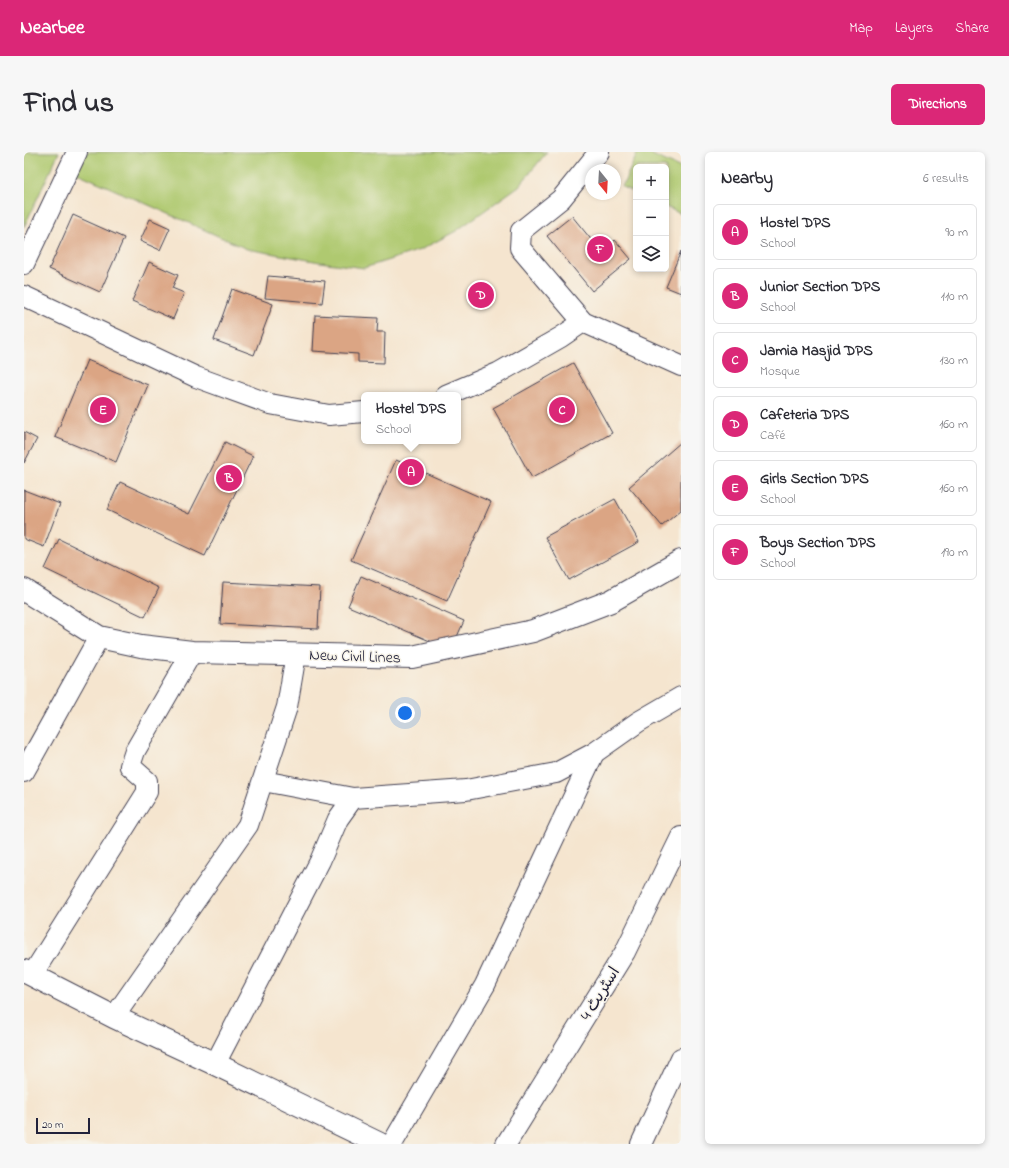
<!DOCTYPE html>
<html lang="en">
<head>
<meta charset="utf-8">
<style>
	:root { --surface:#fff; --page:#f7f7f7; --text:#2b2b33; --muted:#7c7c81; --line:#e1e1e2; --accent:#db2777 }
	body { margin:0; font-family:"Indie Flower","Playpen Sans Arabic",sans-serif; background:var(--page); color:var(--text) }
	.controls { position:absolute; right:12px; top:12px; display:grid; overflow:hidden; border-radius:6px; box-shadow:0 2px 6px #0003 }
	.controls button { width:36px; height:36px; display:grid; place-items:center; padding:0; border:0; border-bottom:1px solid var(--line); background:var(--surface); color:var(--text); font:20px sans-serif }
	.compass { position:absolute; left:561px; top:12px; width:36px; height:36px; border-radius:50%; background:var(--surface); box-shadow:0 2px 6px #0003; rotate:162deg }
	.scale { position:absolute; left:12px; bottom:10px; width:54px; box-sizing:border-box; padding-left:4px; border:2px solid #22223b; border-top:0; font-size:11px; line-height:14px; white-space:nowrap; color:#22223b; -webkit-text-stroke:3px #f7f3e8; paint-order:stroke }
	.you { position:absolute; left:381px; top:561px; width:14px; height:14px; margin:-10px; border:3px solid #fff; border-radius:50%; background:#1a73e8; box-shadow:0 0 0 6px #1a73e833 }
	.badge { display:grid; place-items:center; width:26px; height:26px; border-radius:50%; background:var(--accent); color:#fff; font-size:13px; font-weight:700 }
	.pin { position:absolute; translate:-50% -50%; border:2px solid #fff; box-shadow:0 1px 4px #0006 }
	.popup { position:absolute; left:337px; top:240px; width:100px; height:52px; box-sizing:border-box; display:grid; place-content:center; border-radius:6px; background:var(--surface); filter:drop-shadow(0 1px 3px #0005); font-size:13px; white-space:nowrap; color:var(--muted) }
	.popup b { font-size:15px; color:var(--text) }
	.popup::after { content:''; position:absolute; left:50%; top:100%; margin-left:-8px; border:8px solid transparent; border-top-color:var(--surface) }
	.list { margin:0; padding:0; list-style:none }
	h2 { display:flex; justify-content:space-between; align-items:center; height:52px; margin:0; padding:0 16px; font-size:17px }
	h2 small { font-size:13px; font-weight:400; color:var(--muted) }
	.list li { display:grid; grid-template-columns:26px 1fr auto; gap:12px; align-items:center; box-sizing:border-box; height:56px; margin:0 8px 8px; padding:0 8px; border:1px solid var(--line); border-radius:6px }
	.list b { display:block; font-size:15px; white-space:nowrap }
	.list p { margin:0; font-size:13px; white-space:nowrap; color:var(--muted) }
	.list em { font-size:13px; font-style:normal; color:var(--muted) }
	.icon { flex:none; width:22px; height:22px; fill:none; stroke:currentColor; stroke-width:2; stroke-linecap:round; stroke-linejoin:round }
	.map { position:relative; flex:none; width:657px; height:992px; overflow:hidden; border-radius:6px }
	header { display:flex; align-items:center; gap:24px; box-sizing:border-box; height:56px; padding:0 20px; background:var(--accent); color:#fff }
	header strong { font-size:19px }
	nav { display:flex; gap:22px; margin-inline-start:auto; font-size:14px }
	.intro { display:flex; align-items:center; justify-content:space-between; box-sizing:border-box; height:96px; padding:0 24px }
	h1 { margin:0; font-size:28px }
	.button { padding:10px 18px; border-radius:6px; background:var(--accent); color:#fff; font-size:14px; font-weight:700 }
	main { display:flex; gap:24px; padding:0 24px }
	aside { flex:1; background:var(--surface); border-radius:6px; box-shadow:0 2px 6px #0003 }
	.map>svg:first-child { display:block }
	.green { fill:#afc96f; stroke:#687655 }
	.building { fill:#dba584 }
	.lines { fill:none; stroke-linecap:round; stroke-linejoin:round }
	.street-casing { stroke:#423f51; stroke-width:22 }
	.secondary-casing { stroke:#423f51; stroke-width:24 }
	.street { stroke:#fff; stroke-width:20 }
	.secondary { stroke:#fff; stroke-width:22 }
	.labels { text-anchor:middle; stroke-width:3; stroke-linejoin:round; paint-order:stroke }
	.street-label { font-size:16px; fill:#22223b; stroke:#f7f3e8 }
</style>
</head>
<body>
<header>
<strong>Nearbee</strong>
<nav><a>Map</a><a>Layers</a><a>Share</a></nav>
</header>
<div class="intro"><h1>Find us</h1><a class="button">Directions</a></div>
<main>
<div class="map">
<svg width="657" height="992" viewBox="0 0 657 992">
	<rect width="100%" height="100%" fill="#f7f3e8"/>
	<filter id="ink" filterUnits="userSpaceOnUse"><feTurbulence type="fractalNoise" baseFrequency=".025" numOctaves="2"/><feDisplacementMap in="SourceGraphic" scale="8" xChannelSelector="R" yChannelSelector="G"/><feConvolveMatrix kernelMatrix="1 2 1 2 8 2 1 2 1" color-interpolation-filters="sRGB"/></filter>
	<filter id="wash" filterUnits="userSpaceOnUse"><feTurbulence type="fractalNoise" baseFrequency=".012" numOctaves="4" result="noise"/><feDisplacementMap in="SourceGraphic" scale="16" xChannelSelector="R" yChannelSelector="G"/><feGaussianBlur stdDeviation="0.9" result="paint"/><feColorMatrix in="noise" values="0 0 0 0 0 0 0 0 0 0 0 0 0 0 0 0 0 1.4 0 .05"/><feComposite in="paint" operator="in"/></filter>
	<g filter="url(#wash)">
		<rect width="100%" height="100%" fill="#f5e5cf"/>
		<g class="green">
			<polygon points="0,0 35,0 0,75"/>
			<polygon points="61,0 523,0 495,34 432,79 396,98 340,116 296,110 223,97 51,20"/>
			<polygon points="614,0 622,0 657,16 657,62 642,55 642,15 612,15 612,41 598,35"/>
		</g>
		<g id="blocks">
			<g class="building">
				<polygon points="49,63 100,86 76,140 25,117"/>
				<polygon points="548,64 570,91 578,84 586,93 591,88 607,107 568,139 523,84"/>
				<polygon points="126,67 146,76 136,98 116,89"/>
				<polygon points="657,99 657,141 642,135"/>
				<polygon points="125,110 154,123 148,136 160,141 149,167 108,149"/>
				<polygon points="244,124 301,129 298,151 241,146"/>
				<polygon points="208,137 249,152 230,203 190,188"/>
				<polygon points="291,163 354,166 353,180 361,180 360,211 334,210 334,202 289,199"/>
				<polygon points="63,208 124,233 92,310 31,285"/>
				<polygon points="549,211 588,281 508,326 469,256"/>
				<polygon points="0,280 13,287 0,311"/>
				<polygon points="201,290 229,304 181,404 83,358 96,330 165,362"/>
				<polygon points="657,290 657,358 638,374 605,335"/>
				<polygon points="372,308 467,350 423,449 327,408"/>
				<polygon points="0,338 36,352 20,395 0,387"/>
				<polygon points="591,347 615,390 545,428 521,385"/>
				<polygon points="35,387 135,436 121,465 21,417"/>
				<polygon points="337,424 440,469 427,498 324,454"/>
				<polygon points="199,430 296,435 294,477 196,472"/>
			</g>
		</g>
	</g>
	<g filter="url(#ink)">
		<use href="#blocks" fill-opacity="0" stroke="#423f51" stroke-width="1"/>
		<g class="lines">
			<defs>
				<g id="street">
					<polyline points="575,0 537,47 497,79 496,96 559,170 657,214"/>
					<polyline points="0,112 53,0"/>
					<polyline points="0,144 172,225 246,252 305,263 340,260"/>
					<polyline points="422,243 474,221 537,185 559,170"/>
					<polyline points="0,620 75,485"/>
					<polyline points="239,629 329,646 442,638 532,621 570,601 614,570 657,545"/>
					<polyline points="8,823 123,640 123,629 106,614 111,599 168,500"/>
					<polyline points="90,865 224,673 263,555 272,502"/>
					<polyline points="191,912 296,709 314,667 329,646"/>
					<polyline points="368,992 461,833 570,601"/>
					<polyline points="482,992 601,800 657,685"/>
					<polyline points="617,992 657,906"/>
				</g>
				<g id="secondary">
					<polyline points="0,438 75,485 117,494 168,500 388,505 509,479 587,449 657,409"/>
					<polyline points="0,819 90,865 191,912 356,992"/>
				</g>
			</defs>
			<use href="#street" class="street-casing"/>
			<use href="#secondary" class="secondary-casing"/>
			<use href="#street" class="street"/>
			<use href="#secondary" class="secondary"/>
		</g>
	</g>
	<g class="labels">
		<g class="street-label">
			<text transform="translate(331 503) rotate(2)" y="6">New Civil Lines</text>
			<text transform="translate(575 841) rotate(-58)" y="6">اسٹریٹ 4</text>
		</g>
	</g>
</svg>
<div class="controls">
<button>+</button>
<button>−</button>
<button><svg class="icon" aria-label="layers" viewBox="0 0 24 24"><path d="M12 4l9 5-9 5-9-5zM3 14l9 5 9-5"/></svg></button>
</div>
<svg class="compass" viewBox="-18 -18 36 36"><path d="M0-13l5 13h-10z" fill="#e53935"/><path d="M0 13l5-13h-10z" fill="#7c7c81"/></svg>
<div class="scale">20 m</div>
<div class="you"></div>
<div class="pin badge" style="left:387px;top:320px">A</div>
<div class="popup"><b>Hostel DPS</b>School</div>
<div class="pin badge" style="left:205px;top:326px">B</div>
<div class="pin badge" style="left:538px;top:258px">C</div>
<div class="pin badge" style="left:457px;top:143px">D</div>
<div class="pin badge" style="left:79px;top:258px">E</div>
<div class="pin badge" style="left:576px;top:97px">F</div>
</div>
<aside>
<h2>Nearby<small>6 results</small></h2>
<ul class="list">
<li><span class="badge">A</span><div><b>Hostel DPS</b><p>School</p></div><em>90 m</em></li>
<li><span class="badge">B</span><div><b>Junior Section DPS</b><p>School</p></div><em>110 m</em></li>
<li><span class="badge">C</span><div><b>Jamia Masjid DPS</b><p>Mosque</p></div><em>130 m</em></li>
<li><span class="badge">D</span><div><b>Cafeteria DPS</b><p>Café</p></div><em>160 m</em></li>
<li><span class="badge">E</span><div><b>Girls Section DPS</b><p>School</p></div><em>160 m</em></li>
<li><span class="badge">F</span><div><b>Boys Section DPS</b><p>School</p></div><em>190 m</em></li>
</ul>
</aside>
</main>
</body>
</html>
